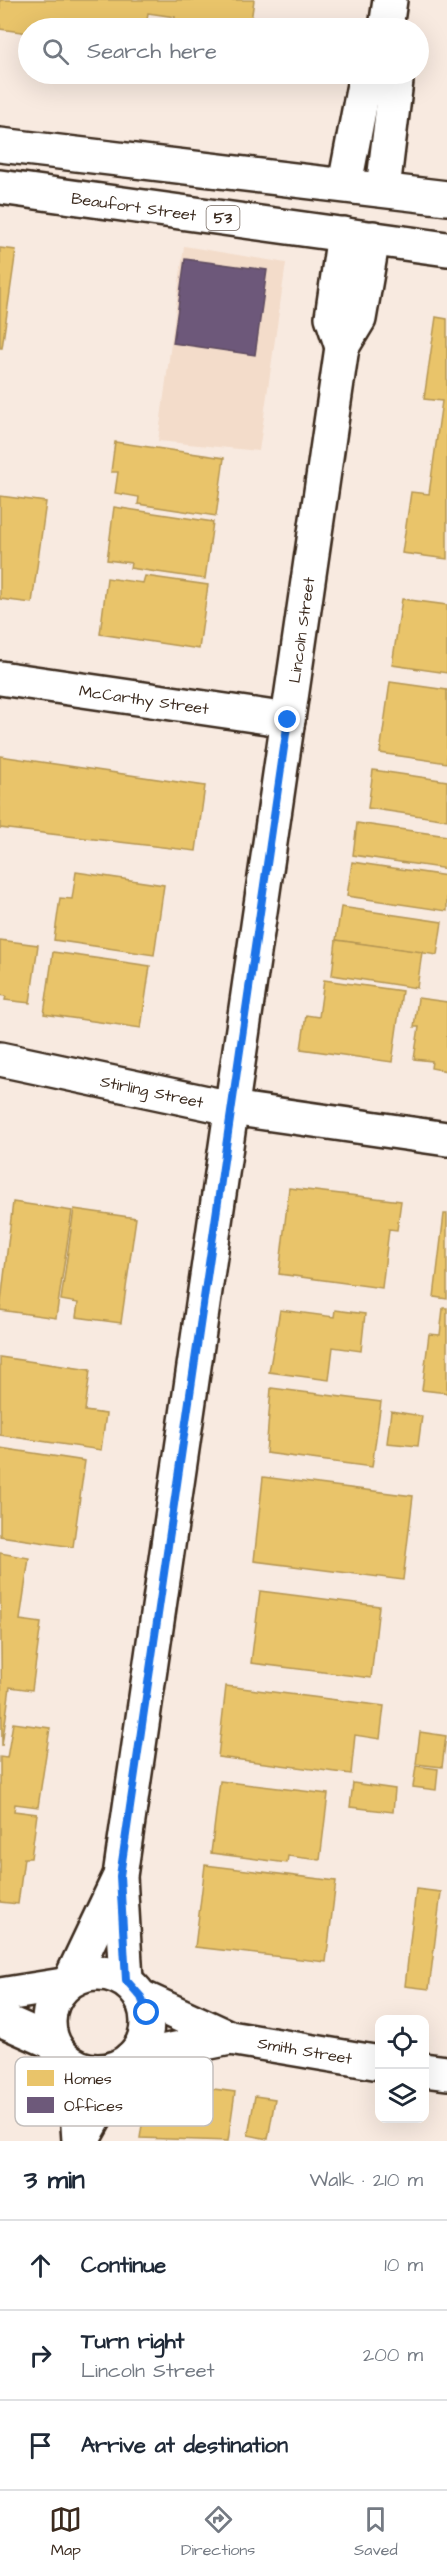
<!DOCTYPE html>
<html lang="en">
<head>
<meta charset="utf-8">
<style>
	:root { --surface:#fff; --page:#f2f2f3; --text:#1f2937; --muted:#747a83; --line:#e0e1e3; --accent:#3b2a1e }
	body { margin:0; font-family:"Architects Daughter",sans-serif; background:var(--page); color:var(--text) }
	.controls { position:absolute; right:18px; bottom:18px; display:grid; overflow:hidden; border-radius:12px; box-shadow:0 6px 24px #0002 }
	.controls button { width:54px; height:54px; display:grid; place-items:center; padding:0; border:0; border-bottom:2px solid var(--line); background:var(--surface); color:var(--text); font:30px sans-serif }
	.stop { position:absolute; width:18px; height:18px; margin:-14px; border:4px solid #1a73e8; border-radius:50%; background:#fff }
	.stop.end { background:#1a73e8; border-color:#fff; box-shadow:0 2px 6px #0008 }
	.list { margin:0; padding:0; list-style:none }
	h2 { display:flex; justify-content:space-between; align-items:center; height:78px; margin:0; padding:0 24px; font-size:26px }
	h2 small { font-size:20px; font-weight:400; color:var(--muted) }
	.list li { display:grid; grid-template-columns:39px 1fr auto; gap:18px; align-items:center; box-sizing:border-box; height:90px; padding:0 24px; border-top:2px solid var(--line) }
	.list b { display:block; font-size:22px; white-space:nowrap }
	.list p { margin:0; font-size:20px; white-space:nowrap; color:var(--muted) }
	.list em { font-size:20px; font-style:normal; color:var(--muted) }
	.icon { flex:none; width:33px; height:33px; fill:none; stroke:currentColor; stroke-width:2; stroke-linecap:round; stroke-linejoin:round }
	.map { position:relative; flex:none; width:447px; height:2141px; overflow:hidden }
	.search { position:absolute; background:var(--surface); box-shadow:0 6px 24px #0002; left:18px; right:18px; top:18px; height:66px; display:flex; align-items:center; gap:15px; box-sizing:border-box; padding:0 21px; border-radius:33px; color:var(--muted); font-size:22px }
	.sheet { height:348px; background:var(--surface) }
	nav { display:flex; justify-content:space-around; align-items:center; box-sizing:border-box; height:84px; border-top:2px solid var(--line); background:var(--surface); font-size:16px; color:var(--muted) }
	nav a { display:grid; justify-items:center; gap:3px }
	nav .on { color:var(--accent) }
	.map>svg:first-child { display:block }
	.built { fill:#f3dcca }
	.homes { fill:#e9c46a; stroke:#b59653; stroke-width:1.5 }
	.offices { fill:#6d597a; stroke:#5e4b5e; stroke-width:1.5 }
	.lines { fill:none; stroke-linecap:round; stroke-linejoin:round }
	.street-casing { stroke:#3b2a1e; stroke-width:38 }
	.secondary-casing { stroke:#3b2a1e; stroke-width:38 }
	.primary-casing { stroke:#3b2a1e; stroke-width:38 }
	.street { stroke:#fff; stroke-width:33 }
	.secondary { stroke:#fff; stroke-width:33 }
	.primary { stroke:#fff; stroke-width:33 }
	.route { stroke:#1a73e8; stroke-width:8 }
	.labels { text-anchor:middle; stroke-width:6; stroke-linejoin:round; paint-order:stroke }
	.shield { fill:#fff; stroke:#766a62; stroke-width:1.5 }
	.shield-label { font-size:15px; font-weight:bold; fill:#3b2a1e }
	.street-label { font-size:16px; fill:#3b2a1e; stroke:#fff }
	.key { fill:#fff; stroke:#c4bfbc; stroke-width:1.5 }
	.key-label { font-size:16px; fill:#3b2a1e }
</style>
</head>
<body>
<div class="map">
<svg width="447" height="2141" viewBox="0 0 447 2141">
	<rect width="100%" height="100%" fill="#f8eae0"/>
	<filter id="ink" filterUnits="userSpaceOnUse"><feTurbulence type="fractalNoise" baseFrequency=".0167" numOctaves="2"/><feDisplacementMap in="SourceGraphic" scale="12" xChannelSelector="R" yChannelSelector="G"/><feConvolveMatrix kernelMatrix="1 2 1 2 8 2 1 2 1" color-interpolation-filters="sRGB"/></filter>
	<g filter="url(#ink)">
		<polygon class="built" points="184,246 286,263 259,451 158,441"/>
		<g class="homes">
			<polygon points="0,0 254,0 250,28 173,28 175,17 148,13 146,28 28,28 28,33 0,29"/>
			<polygon points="0,248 16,250 2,348 0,348"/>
			<polygon points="436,317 447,319 447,559 402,553 411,492 429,494 442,401 424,399"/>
			<polygon points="115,442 224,458 216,516 138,504 139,497 115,493 118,472 111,472"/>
			<polygon points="0,496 46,502 32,603 0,599"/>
			<polygon points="114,507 213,522 205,579 130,568 131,563 107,560"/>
			<polygon points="145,576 208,585 199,649 100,634 107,578 143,583"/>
			<polygon points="402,599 447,605 447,673 392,665"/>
			<polygon points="390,682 447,690 447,763 380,753"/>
			<polygon points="0,756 205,786 196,851 0,828"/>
			<polygon points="373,770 447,781 447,820 368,808"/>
			<polygon points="357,823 447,836 447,869 353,855"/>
			<polygon points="352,862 447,876 447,911 347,896"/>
			<polygon points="76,872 164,885 154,955 54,940 60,898 72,899"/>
			<polygon points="341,907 442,922 437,955 336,940"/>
			<polygon points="0,940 38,945 30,1003 5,1000 6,996 0,995"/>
			<polygon points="336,940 422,952 417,988 332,975"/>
			<polygon points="53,952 150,966 141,1028 44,1014"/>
			<polygon points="324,980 402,991 392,1062 301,1049 306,1015 319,1017"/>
			<polygon points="418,998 447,1002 447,1071 431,1068 432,1061 414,1059 419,1027 414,1027"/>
			<polygon points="289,1188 401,1201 397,1230 389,1229 382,1288 279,1274"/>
			<polygon points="13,1202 72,1211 56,1318 0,1310"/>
			<polygon points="74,1209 136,1218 121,1323 76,1317 78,1303 61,1300"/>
			<polygon points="444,1214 447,1214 447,1299 434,1297"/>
			<polygon points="443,1308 447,1308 447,1393 422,1390 429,1334 440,1335"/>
			<polygon points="280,1310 334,1317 335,1310 365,1314 361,1351 333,1347 329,1380 269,1372"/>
			<polygon points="0,1357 90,1370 85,1411 106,1414 101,1450 0,1435"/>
			<polygon points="271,1388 381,1402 372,1467 266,1453"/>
			<polygon points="391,1411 422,1416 418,1446 387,1443"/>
			<polygon points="0,1448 85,1461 73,1547 0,1536"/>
			<polygon points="263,1477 413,1496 403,1580 254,1561"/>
			<polygon points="0,1553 29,1558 20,1620 41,1623 32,1690 10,1687 2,1746"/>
			<polygon points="260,1591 379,1606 371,1678 251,1663"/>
			<polygon points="226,1686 384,1706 380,1739 355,1735 351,1774 218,1757"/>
			<polygon points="13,1723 50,1728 38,1807 15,1804 14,1811 37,1814 31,1858 24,1858 18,1904 0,1902 0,1757 7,1758"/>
			<polygon points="420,1732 446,1736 442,1767 416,1764"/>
			<polygon points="416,1766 438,1769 436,1790 413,1787"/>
			<polygon points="220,1781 328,1794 320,1860 288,1856 287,1863 211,1853"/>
			<polygon points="353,1783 395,1789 393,1812 350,1807"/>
			<polygon points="205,1865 336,1881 326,1962 195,1947"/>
			<polygon points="416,1889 441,1892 429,1989 405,1986"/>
			<polygon points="149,2080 235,2092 228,2141 140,2138"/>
			<polygon points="255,2096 275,2099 268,2139 248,2135"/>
		</g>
		<polygon class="offices" points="185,259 267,270 255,355 173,343"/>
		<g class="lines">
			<defs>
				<g id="street">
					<polyline points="386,28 390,0"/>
					<polyline points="345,184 366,74"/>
					<polyline points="383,189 396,81 394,74"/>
					<polyline points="342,347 332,317 344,234"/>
					<polyline points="0,678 288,720"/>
					<polyline points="0,1059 231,1108 447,1139"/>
					<polyline points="71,1979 118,1880"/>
					<polyline points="126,1980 120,1876 342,347 359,319 373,238"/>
					<polyline points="74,2066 79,2141"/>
					<polyline points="82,2141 125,2064"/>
				</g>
				<g id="secondary">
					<circle cx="98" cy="2022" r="49"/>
					<polyline points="0,1995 63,1985"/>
					<polyline points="141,1997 230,2038 380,2063"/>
					<polyline points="0,2019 52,2042"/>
					<polyline points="131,2058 230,2038"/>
					<polyline points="424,2070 447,2073"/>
				</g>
				<g id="primary">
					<polyline points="0,145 447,198"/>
					<polyline points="0,187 447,249"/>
				</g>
			</defs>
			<use href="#street" class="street-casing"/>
			<use href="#secondary" class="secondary-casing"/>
			<use href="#primary" class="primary-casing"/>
			<use href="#street" class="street"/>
			<use href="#secondary" class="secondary"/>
			<use href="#primary" class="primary"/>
		</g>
	</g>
	<g class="lines" filter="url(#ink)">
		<polyline class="route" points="147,2013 141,1997 126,1980 120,1876 288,720"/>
	</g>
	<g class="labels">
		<rect class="shield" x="206.5" y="206" width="33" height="24" rx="4.5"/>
		<g class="shield-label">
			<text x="223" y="223">53</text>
		</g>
		<g class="street-label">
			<text transform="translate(134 206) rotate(8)" y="6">Beaufort Street</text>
			<text transform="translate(301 630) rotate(-82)" y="6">Lincoln Street</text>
			<text transform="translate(144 699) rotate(8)" y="6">McCarthy Street</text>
			<text transform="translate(152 1091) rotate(12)" y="6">Stirling Street</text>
			<text transform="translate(305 2050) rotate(10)" y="6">Smith Street</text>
		</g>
	</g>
	<rect x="15" y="2057" width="198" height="69" rx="9" class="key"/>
	<rect x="27" y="2070" width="27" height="16" fill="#e9c46a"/>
	<rect x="27" y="2097" width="27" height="16" fill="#6d597a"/>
	<g class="key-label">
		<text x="64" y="2084">Homes</text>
		<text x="64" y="2111">Offices</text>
	</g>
</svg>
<div class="controls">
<button><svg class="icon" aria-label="locate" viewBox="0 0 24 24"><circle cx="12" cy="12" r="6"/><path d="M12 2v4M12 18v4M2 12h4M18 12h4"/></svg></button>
<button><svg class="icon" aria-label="layers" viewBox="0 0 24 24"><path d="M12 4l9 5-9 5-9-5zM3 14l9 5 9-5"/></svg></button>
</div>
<div class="stop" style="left:147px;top:2013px"></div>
<div class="stop end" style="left:288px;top:720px"></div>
<div class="search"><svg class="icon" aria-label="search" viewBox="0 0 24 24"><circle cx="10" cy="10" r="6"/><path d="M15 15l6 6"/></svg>Search here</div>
</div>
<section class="sheet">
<h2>3 min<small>Walk · 210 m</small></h2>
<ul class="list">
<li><svg class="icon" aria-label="ahead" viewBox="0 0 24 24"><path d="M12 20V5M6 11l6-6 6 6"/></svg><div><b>Continue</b></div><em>10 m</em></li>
<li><svg class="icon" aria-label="right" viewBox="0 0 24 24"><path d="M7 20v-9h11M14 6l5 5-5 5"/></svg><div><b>Turn right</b><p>Lincoln Street</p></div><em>200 m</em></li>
<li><svg class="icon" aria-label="arrive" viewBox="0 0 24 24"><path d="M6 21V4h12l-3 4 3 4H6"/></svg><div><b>Arrive at destination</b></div></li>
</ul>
</section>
<nav>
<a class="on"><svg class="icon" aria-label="map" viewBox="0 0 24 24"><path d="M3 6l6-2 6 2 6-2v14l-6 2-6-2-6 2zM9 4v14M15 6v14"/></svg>Map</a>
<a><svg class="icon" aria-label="directions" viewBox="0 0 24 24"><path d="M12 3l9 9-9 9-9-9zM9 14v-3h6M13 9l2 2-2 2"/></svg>Directions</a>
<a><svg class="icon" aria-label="saved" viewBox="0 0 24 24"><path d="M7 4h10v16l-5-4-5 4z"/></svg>Saved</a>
</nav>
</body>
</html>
